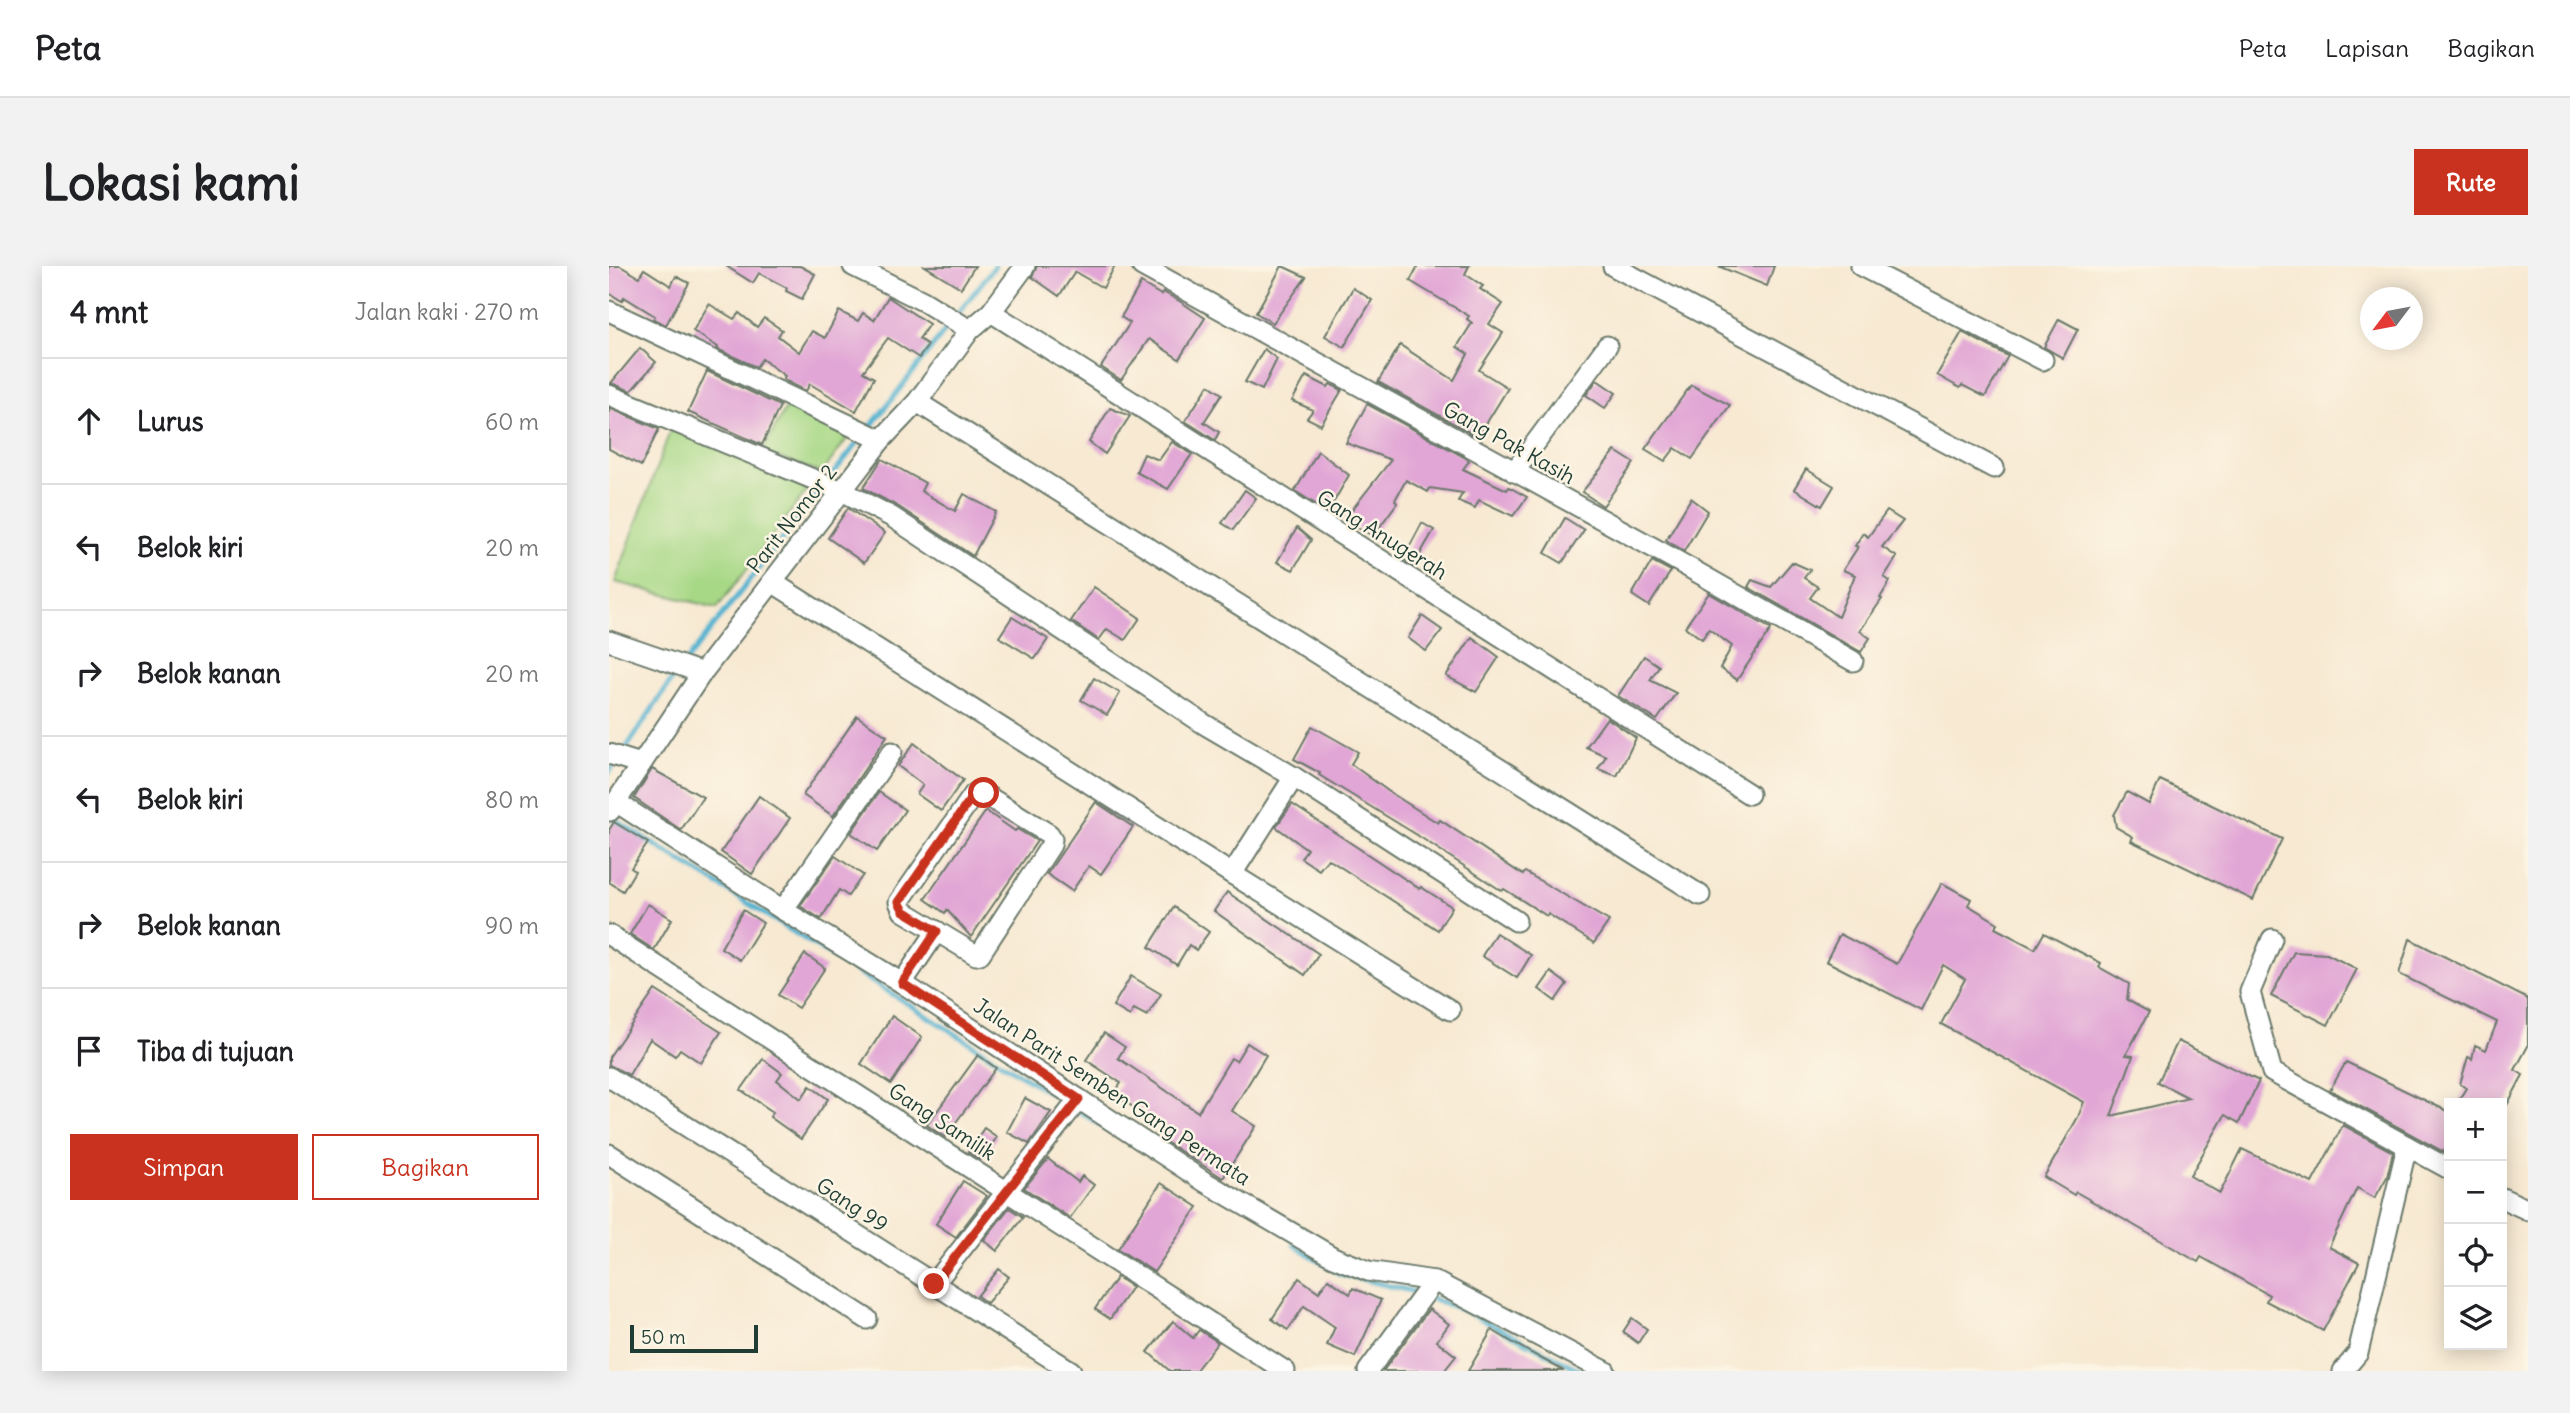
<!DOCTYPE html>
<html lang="id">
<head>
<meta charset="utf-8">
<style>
	:root { --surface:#fff; --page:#f2f2f2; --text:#202124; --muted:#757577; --line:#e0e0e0; --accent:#c8321e }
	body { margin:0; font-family:Delius,sans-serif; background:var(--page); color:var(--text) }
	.controls { position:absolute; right:21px; bottom:21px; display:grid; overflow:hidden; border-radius:0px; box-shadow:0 4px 18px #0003 }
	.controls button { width:63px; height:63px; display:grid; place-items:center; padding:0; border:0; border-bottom:2px solid var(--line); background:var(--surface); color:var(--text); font:35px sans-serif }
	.compass { position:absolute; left:1751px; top:21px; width:63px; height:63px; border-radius:50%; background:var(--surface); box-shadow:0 4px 18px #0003; rotate:238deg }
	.scale { position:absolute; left:21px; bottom:18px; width:128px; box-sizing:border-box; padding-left:7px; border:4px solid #1f3d34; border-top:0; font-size:19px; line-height:24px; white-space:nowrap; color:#1f3d34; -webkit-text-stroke:5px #fcf5e5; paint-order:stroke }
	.stop { position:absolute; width:21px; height:21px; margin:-16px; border:5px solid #c8321e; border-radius:50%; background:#fff }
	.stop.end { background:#c8321e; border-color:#fff; box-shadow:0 2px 7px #0008 }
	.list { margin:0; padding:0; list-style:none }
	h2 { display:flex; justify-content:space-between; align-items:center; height:91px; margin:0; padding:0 28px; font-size:30px }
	h2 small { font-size:23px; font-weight:400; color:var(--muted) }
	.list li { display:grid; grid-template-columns:46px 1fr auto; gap:21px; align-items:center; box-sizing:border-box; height:126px; padding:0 28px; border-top:2px solid var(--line) }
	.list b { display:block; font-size:26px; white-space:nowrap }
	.list em { font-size:23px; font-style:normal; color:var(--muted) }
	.actions { display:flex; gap:14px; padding:21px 28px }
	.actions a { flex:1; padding:16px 0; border:2px solid var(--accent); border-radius:0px; text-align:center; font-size:24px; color:var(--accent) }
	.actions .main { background:var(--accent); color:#fff }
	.icon { flex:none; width:38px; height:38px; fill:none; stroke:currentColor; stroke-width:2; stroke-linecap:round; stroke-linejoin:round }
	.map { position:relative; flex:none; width:1919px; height:1105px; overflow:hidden; border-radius:0px }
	header { display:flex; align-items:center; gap:42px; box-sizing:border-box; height:98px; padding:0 35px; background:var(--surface); border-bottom:2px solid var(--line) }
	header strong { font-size:33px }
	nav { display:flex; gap:38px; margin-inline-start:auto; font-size:24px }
	.intro { display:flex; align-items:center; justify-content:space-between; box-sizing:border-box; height:168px; padding:0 42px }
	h1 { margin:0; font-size:49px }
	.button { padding:18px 32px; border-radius:0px; background:var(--accent); color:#fff; font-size:24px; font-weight:700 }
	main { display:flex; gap:42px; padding:0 42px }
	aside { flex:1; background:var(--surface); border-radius:0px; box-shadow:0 4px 18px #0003 }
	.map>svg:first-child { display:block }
	.green { fill:#a7d886; stroke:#638a5d; stroke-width:2 }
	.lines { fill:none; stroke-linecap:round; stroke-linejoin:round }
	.stream { stroke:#53b3d1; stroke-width:5 }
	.building { fill:#e1a6d5 }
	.minor-casing { stroke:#6b796b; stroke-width:23 }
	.minor { stroke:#fff; stroke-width:19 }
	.route { stroke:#c8321e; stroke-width:9 }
	.labels { text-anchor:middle; stroke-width:5; stroke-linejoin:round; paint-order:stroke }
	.street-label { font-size:21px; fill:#1f3d34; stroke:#fcf5e5 }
</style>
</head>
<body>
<header>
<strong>Peta</strong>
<nav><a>Peta</a><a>Lapisan</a><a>Bagikan</a></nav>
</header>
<div class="intro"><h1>Lokasi kami</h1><a class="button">Rute</a></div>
<main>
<aside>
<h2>4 mnt<small>Jalan kaki · 270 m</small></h2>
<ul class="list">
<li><svg class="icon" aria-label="ahead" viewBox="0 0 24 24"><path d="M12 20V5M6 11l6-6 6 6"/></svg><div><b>Lurus</b></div><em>60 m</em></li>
<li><svg class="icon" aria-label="left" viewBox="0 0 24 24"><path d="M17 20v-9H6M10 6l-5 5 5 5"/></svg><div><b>Belok kiri</b></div><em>20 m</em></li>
<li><svg class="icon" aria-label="right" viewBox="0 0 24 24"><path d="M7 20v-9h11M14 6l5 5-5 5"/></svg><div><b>Belok kanan</b></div><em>20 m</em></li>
<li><svg class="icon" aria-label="left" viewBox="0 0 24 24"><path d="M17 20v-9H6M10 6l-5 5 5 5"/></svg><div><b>Belok kiri</b></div><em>80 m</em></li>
<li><svg class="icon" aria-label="right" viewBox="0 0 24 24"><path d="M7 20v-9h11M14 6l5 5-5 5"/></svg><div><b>Belok kanan</b></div><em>90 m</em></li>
<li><svg class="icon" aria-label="arrive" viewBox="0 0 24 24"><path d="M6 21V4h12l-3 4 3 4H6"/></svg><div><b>Tiba di tujuan</b></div></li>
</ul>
<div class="actions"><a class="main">Simpan</a><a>Bagikan</a></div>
</aside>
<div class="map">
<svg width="1919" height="1105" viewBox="0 0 1919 1105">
	<rect width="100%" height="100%" fill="#fcf5e5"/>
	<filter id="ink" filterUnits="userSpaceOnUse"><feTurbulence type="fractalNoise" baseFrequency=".0143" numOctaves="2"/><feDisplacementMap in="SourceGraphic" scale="14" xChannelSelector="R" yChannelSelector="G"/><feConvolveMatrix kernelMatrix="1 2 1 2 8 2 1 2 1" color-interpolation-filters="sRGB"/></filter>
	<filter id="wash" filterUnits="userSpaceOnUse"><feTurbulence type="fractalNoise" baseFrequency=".00686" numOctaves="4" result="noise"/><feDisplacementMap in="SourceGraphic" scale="28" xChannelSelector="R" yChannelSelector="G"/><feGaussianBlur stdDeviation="1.57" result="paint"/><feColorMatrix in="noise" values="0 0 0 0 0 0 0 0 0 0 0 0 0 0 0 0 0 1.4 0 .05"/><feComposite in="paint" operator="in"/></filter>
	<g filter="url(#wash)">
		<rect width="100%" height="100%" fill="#f7e9d2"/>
		<g class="green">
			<polygon points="179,138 240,170 213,207 153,186"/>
			<polygon points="62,162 200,222 108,342 6,316"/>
		</g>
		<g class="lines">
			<g class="stream">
				<polyline points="347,50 386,0"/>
				<polyline points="259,164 341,58"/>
				<polyline points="14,487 64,412 253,171"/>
				<polyline points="0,507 8,495"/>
				<polyline points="0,550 493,860"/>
				<polyline points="685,979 731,1008 806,1026 856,1045 973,1105"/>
			</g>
		</g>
		<g id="blocks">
			<g class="building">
				<polygon points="0,0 11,0 30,11 35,3 62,20 67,10 80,17 57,59 44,53 46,50 15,31 13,35 0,27"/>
				<polygon points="117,0 191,0 206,8 193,33 177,25 178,22 150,7 144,17"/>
				<polygon points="316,0 366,0 352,22"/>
				<polygon points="428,0 506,0 494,22 466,6 450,30 423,11"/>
				<polygon points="673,0 697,11 664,57 647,47"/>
				<polygon points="809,0 860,0 856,8 874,20 871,23 894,38 880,58 894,67 870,104 899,122 869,171 769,116 791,79 845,114 859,88 848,81 863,57 858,53 860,50 801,15"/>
				<polygon points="1109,0 1165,0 1158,20"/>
				<polygon points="532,17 552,29 554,26 572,36 596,52 570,93 540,73 512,114 492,101 521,57 512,51"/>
				<polygon points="744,22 763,34 735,81 716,70"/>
				<polygon points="279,31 320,58 310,73 319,79 310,92 279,72 254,106 265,112 247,145 201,118 197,125 179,116 174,113 176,110 153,93 147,101 108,83 109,81 84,65 100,38 125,53 130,47 148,61 155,52 173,64 169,70 190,86 203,65 216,72 230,45 249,55 254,47 265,54"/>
				<polygon points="1450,53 1469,63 1454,92 1435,81"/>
				<polygon points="1353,66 1399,90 1376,131 1353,119 1351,122 1328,109"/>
				<polygon points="31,82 47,96 22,125 2,117"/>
				<polygon points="655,83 668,93 653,124 636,116"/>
				<polygon points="98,105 171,140 153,179 79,146"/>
				<polygon points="697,110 719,121 721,118 733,124 712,159 698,152 704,144 683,135"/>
				<polygon points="988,114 1007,127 996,142 977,129"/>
				<polygon points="600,119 613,128 595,156 610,166 606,174 576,155"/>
				<polygon points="1082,119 1121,139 1083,193 1066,182 1056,195 1036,183"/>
				<polygon points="758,138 857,192 860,195 854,203 898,224 900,221 918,231 904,250 870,234 866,242 849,235 854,227 821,222 819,226 797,214 786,234 788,237 764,270 735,254 782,194 737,177"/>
				<polygon points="0,142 50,163 32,200 0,183"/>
				<polygon points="501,142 521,150 496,188 480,176"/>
				<polygon points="563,176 583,188 559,223 527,206 535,188 550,194"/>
				<polygon points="709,185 740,209 719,246 686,225"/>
				<polygon points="1006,185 1025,197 994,240 973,226"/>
				<polygon points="273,193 316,217 312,225 346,245 355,228 387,246 364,290 290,241 254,222"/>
				<polygon points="1197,203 1225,220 1213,240 1185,223"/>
				<polygon points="636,224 647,232 624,264 613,257"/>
				<polygon points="1082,232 1099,245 1075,285 1057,274"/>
				<polygon points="239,242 276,267 255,297 219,272"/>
				<polygon points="1278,245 1294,255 1273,281 1288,291 1275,311 1281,315 1271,332 1273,333 1251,365 1261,372 1252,386 1139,321 1143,314 1162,321 1183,296 1201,304 1195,312 1209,321 1201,332 1229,351 1246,309 1234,304 1249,281 1246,280 1254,267 1259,271"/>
				<polygon points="956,252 975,264 953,297 936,287"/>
				<polygon points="813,257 825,264 804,300 794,293"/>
				<polygon points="688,262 702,274 684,304 668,296"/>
				<polygon points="1043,295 1062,305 1040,340 1023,329"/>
				<polygon points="485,321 531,352 516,374 498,363 490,374 462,355"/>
				<polygon points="1100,327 1162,363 1128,414 1111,402 1123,380 1100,363 1093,373 1076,361"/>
				<polygon points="813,350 833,364 817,385 799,372"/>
				<polygon points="403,351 439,373 426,393 390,371"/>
				<polygon points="863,371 890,391 867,426 837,410"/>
				<polygon points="1035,390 1050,400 1041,414 1067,427 1048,454 1009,430"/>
				<polygon points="485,412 511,427 498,449 472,434"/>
				<polygon points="248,450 278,470 224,550 194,529"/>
				<polygon points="998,452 1027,472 1008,510 989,503 997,490 977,481"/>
				<polygon points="703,460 749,486 742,498 779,525 829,557 831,554 914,609 916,606 1000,655 985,677 939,648 938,650 895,623 893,625 808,569 710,509 711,507 685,493"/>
				<polygon points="305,477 354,514 332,545 308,528 314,519 289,500"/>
				<polygon points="43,503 94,531 72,564 25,532"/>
				<polygon points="1551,514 1673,573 1644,634 1522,575 1524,571 1507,561 1505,549 1518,526 1540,538"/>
				<polygon points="270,526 296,544 268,585 242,567"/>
				<polygon points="150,530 181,552 143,608 112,586"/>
				<polygon points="487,536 524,561 492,608 480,600 463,625 438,608"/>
				<polygon points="683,538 811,623 812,621 843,641 829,664 719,593 710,604 692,592 698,583 667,561"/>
				<polygon points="377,545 406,565 408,563 428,575 362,671 338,644 336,647 316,633"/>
				<polygon points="5,556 39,577 22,602 26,605 14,625 0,616 0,564"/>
				<polygon points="226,590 254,609 239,630 230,624 212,653 191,640"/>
				<polygon points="1333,617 1362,633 1359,639 1389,657 1386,662 1426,683 1435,667 1492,697 1490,701 1520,718 1518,734 1540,746 1517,789 1524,790 1502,850 1580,832 1549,816 1569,775 1650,815 1630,857 1616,849 1581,910 1611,927 1633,883 1703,917 1734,859 1784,886 1778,911 1766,932 1748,922 1720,981 1750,997 1714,1065 1657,1035 1660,1029 1592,991 1589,996 1467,926 1465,929 1435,911 1469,851 1475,836 1332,758 1356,713 1334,699 1312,744 1217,695 1231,668 1288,698"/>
				<polygon points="618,626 710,688 696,709 605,645"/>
				<polygon points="39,638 63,653 45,684 21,668"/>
				<polygon points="565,641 600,666 587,684 580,679 568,699 540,681"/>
				<polygon points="134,644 154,657 131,694 112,682"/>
				<polygon points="887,667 922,689 908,712 873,690"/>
				<polygon points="1801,673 1919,733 1919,780 1906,804 1914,809 1897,841 1893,837 1848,837 1857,822 1851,818 1859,791 1863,793 1866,779 1877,784 1888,756 1790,708"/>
				<polygon points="1685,686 1718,688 1748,703 1719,759 1662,730"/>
				<polygon points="196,688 216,702 189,742 169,729"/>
				<polygon points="942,706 958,718 946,735 930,723"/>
				<polygon points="522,710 552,728 538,750 525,743 521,750 504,740"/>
				<polygon points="46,724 112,766 92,797 71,783 66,790 41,773 20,809 0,799 0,791"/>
				<polygon points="283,750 313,771 282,818 252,798"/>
				<polygon points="495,767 516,781 509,792 589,846 622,792 627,795 638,777 657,789 623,845 647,860 614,912 549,871 555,862 505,828 512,817 477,794"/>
				<polygon points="369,789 387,802 336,871 318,859"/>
				<polygon points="154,793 173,807 168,814 192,833 201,820 219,833 192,873 161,851 164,846 132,824"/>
				<polygon points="1737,796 1840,846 1840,889 1721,824"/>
				<polygon points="416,832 442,846 420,878 398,866"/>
				<polygon points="375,862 388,871 372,894 359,886"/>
				<polygon points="439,893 469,916 473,910 485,919 461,952 415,922"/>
				<polygon points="354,915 378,930 347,971 327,958"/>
				<polygon points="552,917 589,941 545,1006 509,983"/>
				<polygon points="400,942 414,951 388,985 375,974"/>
				<polygon points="390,1003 400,1011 378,1037 368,1030"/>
				<polygon points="508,1011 523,1021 501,1053 486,1043"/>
				<polygon points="690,1012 710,1026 719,1013 741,1028 744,1022 772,1034 746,1091 718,1079 726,1061 695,1040 679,1064 663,1053"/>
				<polygon points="820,1043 840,1058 828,1075 847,1090 835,1105 774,1105"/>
				<polygon points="1023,1052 1038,1063 1029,1077 1014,1066"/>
				<polygon points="564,1055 584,1072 590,1064 609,1076 586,1105 561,1105 539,1086"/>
				<polygon points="883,1064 906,1078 955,1105 859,1105"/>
			</g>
		</g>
	</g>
	<g filter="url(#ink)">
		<use href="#blocks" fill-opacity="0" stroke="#6b796b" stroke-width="2"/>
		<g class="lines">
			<defs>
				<g id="minor">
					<polyline points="244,0 314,35 361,64"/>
					<polyline points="533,0 1063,292 1244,395"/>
					<polyline points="1004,0 1385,202"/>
					<polyline points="1252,0 1434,94"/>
					<polyline points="0,45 272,174"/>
					<polyline points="382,46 1140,528"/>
					<polyline points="0,129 233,225 283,251 595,458 685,511 907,655"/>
					<polyline points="308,136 1091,629"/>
					<polyline points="905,206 998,80"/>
					<polyline points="163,316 623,608"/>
					<polyline points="0,375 93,407"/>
					<polyline points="0,488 32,498"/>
					<polyline points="685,511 623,608 841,744"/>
					<polygon points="370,525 440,568 443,573 442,579 371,688 367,689 294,645 290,636 365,528"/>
					<polyline points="7,536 174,644 293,717 596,916 724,991 759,1005 825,1015 996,1105"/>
					<polyline points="1,545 93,407 272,174 308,136 361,64 382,46 416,0"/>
					<polyline points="174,644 283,486"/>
					<polyline points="0,669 676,1105"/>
					<polyline points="1663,673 1641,726 1663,806 1840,903"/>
					<polyline points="293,717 328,665"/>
					<polyline points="0,811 462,1105"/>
					<polyline points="0,888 258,1053"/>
					<polyline points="1893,932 1919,944"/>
					<polyline points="325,1018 470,833"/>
					<polyline points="759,1105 825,1015"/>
					<polyline points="1734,1105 1749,1087 1798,880"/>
				</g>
			</defs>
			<use href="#minor" class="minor-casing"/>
			<use href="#minor" class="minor"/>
		</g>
	</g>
	<g class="lines" filter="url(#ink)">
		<polyline class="route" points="325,1018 470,833 293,717 328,665 295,645 290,636 365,528 370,525 375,527"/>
	</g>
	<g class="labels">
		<g class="street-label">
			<text transform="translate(900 177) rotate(29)" y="7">Gang Pak Kasih</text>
			<text transform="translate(183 253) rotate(-52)" y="7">Parit Nomor 2</text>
			<text transform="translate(773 269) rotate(32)" y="7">Gang Anugerah</text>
			<text transform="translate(503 826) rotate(33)" y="7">Jalan Parit Semben Gang Permata</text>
			<text transform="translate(333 856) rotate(33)" y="7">Gang Samilik</text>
			<text transform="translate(243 939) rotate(33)" y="7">Gang 99</text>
		</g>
	</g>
</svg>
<div class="controls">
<button>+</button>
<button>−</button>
<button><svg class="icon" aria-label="locate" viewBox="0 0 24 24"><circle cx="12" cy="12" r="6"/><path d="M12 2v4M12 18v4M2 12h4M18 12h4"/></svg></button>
<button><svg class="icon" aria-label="layers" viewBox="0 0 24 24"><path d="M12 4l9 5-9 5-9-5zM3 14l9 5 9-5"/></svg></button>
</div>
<svg class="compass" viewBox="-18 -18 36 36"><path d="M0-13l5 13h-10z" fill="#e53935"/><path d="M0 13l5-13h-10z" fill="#757577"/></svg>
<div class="scale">50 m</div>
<div class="stop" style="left:375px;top:527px"></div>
<div class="stop end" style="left:325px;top:1018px"></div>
</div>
</main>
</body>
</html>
